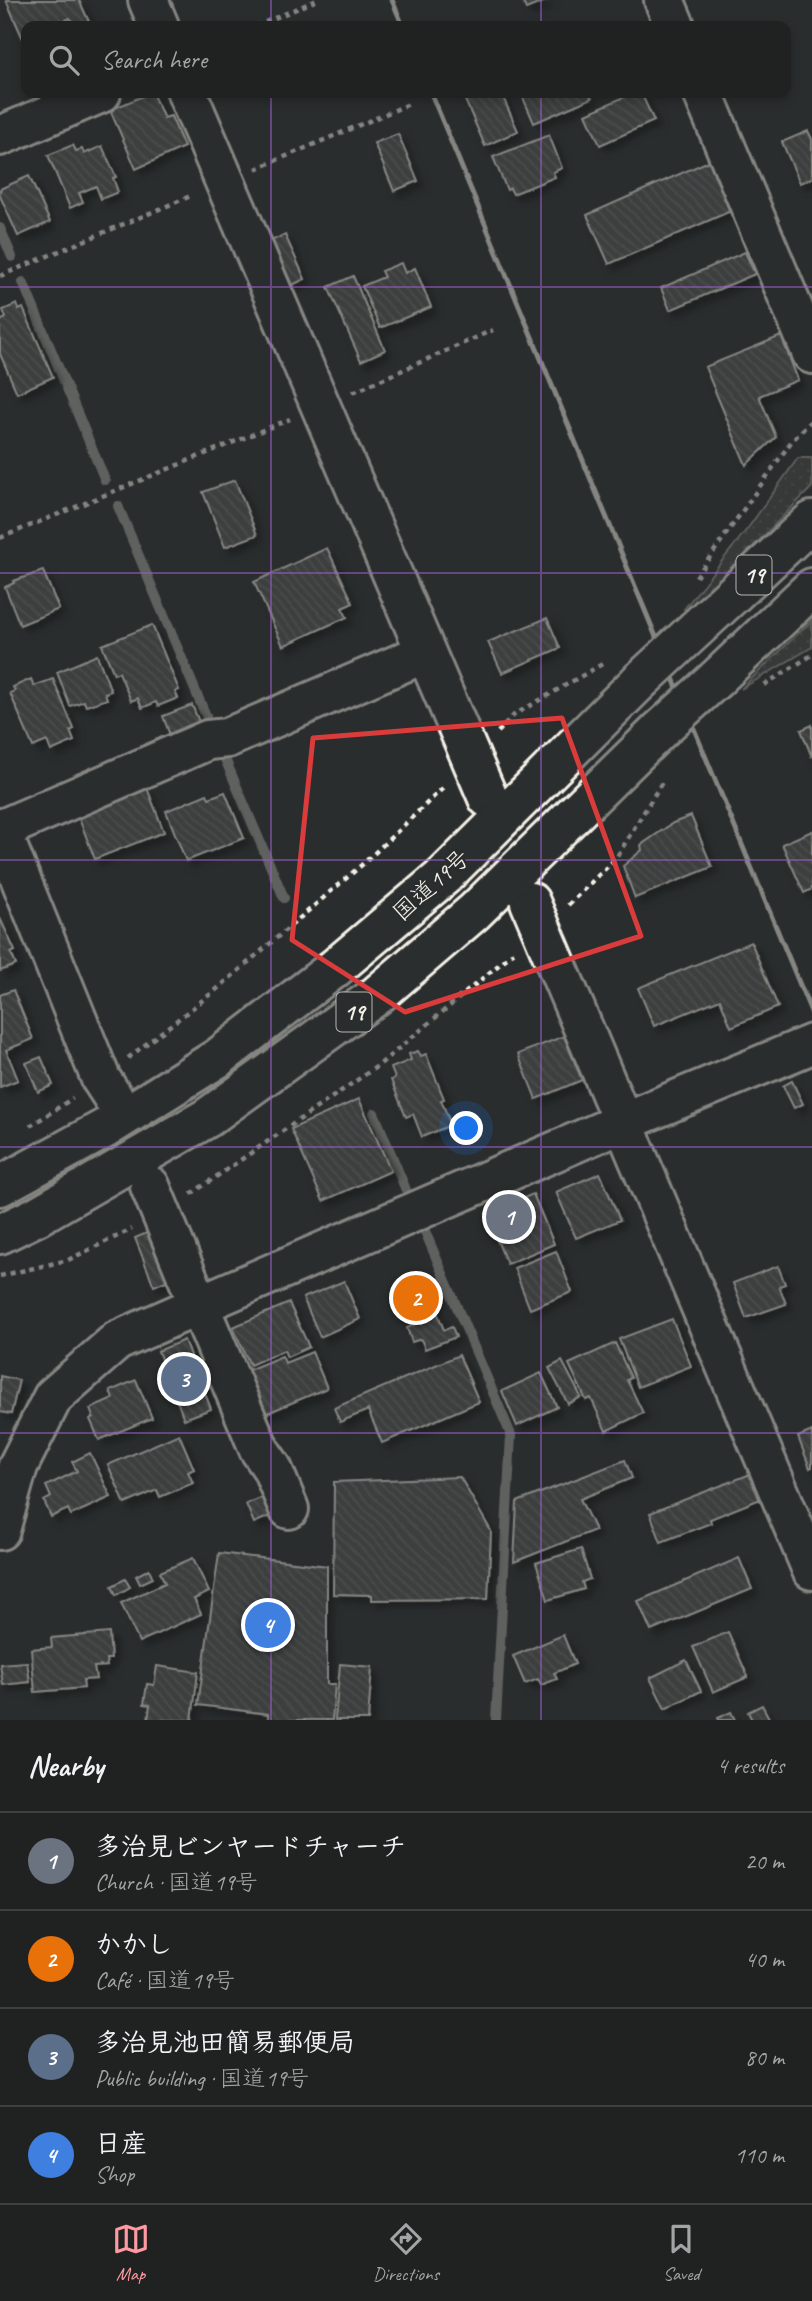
<!DOCTYPE html>
<html lang="en">
<head>
<meta charset="utf-8">
<style>
	:root { --surface:#202222; --page:#2d2f2f; --text:#f1f3f6; --muted:#a2a4a5; --line:#3d3f40; --accent:#ff9aa2 }
	body { margin:0; font-family:Caveat,"Klee One",sans-serif; background:var(--page); color:var(--text) }
	.you { position:absolute; left:467px; top:1129px; width:24px; height:24px; margin:-18px; border:5px solid #fff; border-radius:50%; background:#1a73e8; box-shadow:0 0 0 10px #1a73e833 }
	.badge { display:grid; place-items:center; width:46px; height:46px; border-radius:50%; background:var(--accent); color:#fff; font-size:23px; font-weight:700 }
	.pin { position:absolute; translate:-50% -50%; border:4px solid #fff; box-shadow:0 2px 7px #0006 }
	.list { margin:0; padding:0; list-style:none }
	h2 { display:flex; justify-content:space-between; align-items:center; height:91px; margin:0; padding:0 28px; font-size:30px }
	h2 small { font-size:23px; font-weight:400; color:var(--muted) }
	.list li { display:grid; grid-template-columns:46px 1fr auto; gap:21px; align-items:center; box-sizing:border-box; height:98px; padding:0 28px; border-top:2px solid var(--line) }
	.list b { display:block; font-size:26px; white-space:nowrap }
	.list p { margin:0; font-size:23px; white-space:nowrap; color:var(--muted) }
	.list em { font-size:23px; font-style:normal; color:var(--muted) }
	.icon { flex:none; width:38px; height:38px; fill:none; stroke:currentColor; stroke-width:2; stroke-linecap:round; stroke-linejoin:round }
	.map { position:relative; flex:none; width:812px; height:1720px; overflow:hidden }
	.search { position:absolute; background:var(--surface); box-shadow:0 4px 10px #0003; left:21px; right:21px; top:21px; height:77px; display:flex; align-items:center; gap:18px; box-sizing:border-box; padding:0 24px; border-radius:14px; color:var(--muted); font-size:26px }
	.sheet { height:483px; background:var(--surface) }
	nav { display:flex; justify-content:space-around; align-items:center; box-sizing:border-box; height:98px; border-top:2px solid var(--line); background:var(--surface); font-size:19px; color:var(--muted) }
	nav a { display:grid; justify-items:center; gap:4px }
	nav .on { color:var(--accent) }
	.map>svg:first-child { display:block }
	.grass { fill:url(#grass-dots); stroke:#9c9c96; stroke-width:2 }
	.lines { fill:none; stroke-linecap:round; stroke-linejoin:round }
	.stream { stroke:#9f9f9a; stroke-width:10 }
	.building { fill:url(#building-back-hatch); stroke:#f4f1e8; stroke-width:2; filter:url(#shadow) }
	.street-tunnel { stroke:#484a4a; stroke-width:38; stroke-dasharray:38 19; stroke-linecap:butt }
	.street-casing { stroke:#f4f1e8; stroke-width:44 }
	.highway-casing { stroke:#f4f1e8; stroke-width:44 }
	.path { stroke:#f4f1e8; stroke-width:4.5; stroke-dasharray:5 5; stroke-linecap:butt }
	.street { stroke:#2a2d2e; stroke-width:38 }
	.highway { stroke:#2a2d2e; stroke-width:38 }
	.rail { stroke:#f4f1e8; stroke-width:5 }
	.highway-bridge-casing { stroke:#f4f1e8; stroke-width:44; stroke-linecap:butt }
	.highway-bridge { stroke:#2a2d2e; stroke-width:38 }
	.marked { fill:none; stroke:#d93c3b; stroke-width:5; stroke-linejoin:round }
	.grid { fill:none; stroke:#995dc9; stroke-width:2; stroke-opacity:0.55 }
	.labels { text-anchor:middle; stroke-width:5; stroke-linejoin:round; paint-order:stroke }
	.shield { fill:#2a2d2e; stroke:#b7b6b0; stroke-width:2 }
	.shield-label { font-size:23px; font-weight:bold; fill:#f4f1e8 }
	.street-label { font-size:24px; fill:#f4f1e8; stroke:#2a2d2e }
</style>
</head>
<body>
<div class="map">
<svg width="812" height="1720" viewBox="0 0 812 1720">
	<defs>
		<pattern id="grass-dots" width="8" height="8" patternUnits="userSpaceOnUse" patternTransform="scale(1.75)"><rect width="8" height="8" fill="#444645"/><path d="M2 2h.1M6 6h.1" fill="none" stroke="#606160" stroke-width="1.8" stroke-linecap="round"/></pattern>
		<pattern id="building-back-hatch" width="6" height="6" patternUnits="userSpaceOnUse" patternTransform="scale(1.75)"><rect width="6" height="6" fill="#555756"/><path d="M-1 5l2 2M0 0l6 6M5-1l2 2" fill="none" stroke="#6e706e"/></pattern>
		<filter id="shadow"><feDropShadow dx="6" dy="6" stdDeviation="3.5" flood-color="#0009"/></filter>
	</defs>
	<rect width="100%" height="100%" fill="#2a2d2e"/>
	<filter id="ink" filterUnits="userSpaceOnUse"><feTurbulence type="fractalNoise" baseFrequency=".0143" numOctaves="2"/><feDisplacementMap in="SourceGraphic" scale="14" xChannelSelector="R" yChannelSelector="G"/><feConvolveMatrix kernelMatrix="1 2 1 2 8 2 1 2 1" color-interpolation-filters="sRGB"/></filter>
	<g filter="url(#ink)">
		<g class="grass">
			<polygon points="798,458 812,458 812,487 688,612 684,609 748,528"/>
			<polygon points="812,620 812,647 741,689"/>
		</g>
		<g class="lines">
			<g class="stream">
				<polyline points="0,228 12,257"/>
				<polyline points="23,282 105,480"/>
				<polyline points="118,506 206,716"/>
				<polyline points="222,752 284,898"/>
				<polyline points="374,1113 406,1190"/>
				<polyline points="424,1229 511,1435 496,1720"/>
			</g>
		</g>
		<g class="building">
			<polygon points="6,0 79,0 91,26 74,26 70,18 53,26 26,26 26,38 23,39"/>
			<polygon points="522,0 548,0 526,9"/>
			<polygon points="150,93 152,93 164,118 171,116 184,147 136,169 110,110"/>
			<polygon points="462,93 501,93 518,131 485,146"/>
			<polygon points="521,93 589,93 592,98 534,123"/>
			<polygon points="633,93 641,93 654,121 600,145 586,114"/>
			<polygon points="808,131 812,139 812,178 800,183 782,142"/>
			<polygon points="398,134 418,181 394,191 374,143"/>
			<polygon points="549,135 562,168 553,172 555,177 513,194 510,188 507,190 493,157"/>
			<polygon points="73,145 76,151 82,149 84,154 102,146 116,177 113,178 118,192 101,199 96,186 79,193 83,202 70,208 48,155"/>
			<polygon points="711,160 733,210 609,264 587,215"/>
			<polygon points="29,176 50,222 18,236 0,196 0,189"/>
			<polygon points="285,235 305,279 290,286 270,241"/>
			<polygon points="745,252 755,274 670,310 661,288"/>
			<polygon points="401,263 405,273 415,268 431,307 380,328 362,286 384,277 381,271"/>
			<polygon points="353,276 385,350 361,361 328,287"/>
			<polygon points="17,304 19,310 23,308 53,377 17,393 0,354 0,321 6,318 3,310"/>
			<polygon points="781,336 798,380 759,396 776,437 746,465 705,367"/>
			<polygon points="235,480 257,535 225,547 203,492"/>
			<polygon points="327,548 353,603 342,608 347,617 283,646 254,582"/>
			<polygon points="43,571 59,609 20,625 5,587 14,583 13,581"/>
			<polygon points="547,618 560,648 502,673 488,642"/>
			<polygon points="152,625 179,690 175,692 178,698 158,706 156,702 142,708 138,698 131,701 119,672 114,674 102,645"/>
			<polygon points="97,655 111,691 105,693 107,699 86,706 84,701 70,706 57,672"/>
			<polygon points="31,679 34,686 53,679 74,729 70,731 74,741 51,751 47,741 33,747 10,693 15,691 13,687"/>
			<polygon points="192,705 201,727 171,738 163,716"/>
			<polygon points="812,725 812,757 801,730"/>
			<polygon points="147,788 164,832 95,859 78,816"/>
			<polygon points="225,792 244,838 186,861 166,811 207,794 209,798"/>
			<polygon points="691,816 712,867 635,898 623,866 642,850 641,845 673,823"/>
			<polygon points="812,831 812,889 804,893 782,844"/>
			<polygon points="0,918 15,951 11,953 16,965 0,971"/>
			<polygon points="751,942 778,1007 731,1027 720,999 654,1026 638,988"/>
			<polygon points="13,990 33,1039 6,1050 18,1080 0,1087 0,995"/>
			<polygon points="564,1036 582,1080 536,1099 518,1054"/>
			<polygon points="418,1051 421,1056 426,1054 444,1099 441,1100 451,1125 422,1137 413,1114 406,1117 391,1080 395,1078 391,1068 411,1060 409,1054"/>
			<polygon points="41,1057 53,1085 38,1092 26,1063"/>
			<polygon points="792,1081 803,1104 794,1108 783,1086"/>
			<polygon points="359,1099 391,1171 323,1201 291,1129"/>
			<polygon points="600,1173 620,1220 576,1238 556,1192"/>
			<polygon points="533,1194 554,1244 507,1264 486,1214"/>
			<polygon points="154,1230 173,1278 154,1286 135,1238"/>
			<polygon points="556,1251 572,1292 530,1309 514,1268"/>
			<polygon points="778,1266 785,1284 779,1286 786,1304 746,1318 733,1283"/>
			<polygon points="344,1281 360,1319 320,1337 303,1298"/>
			<polygon points="425,1286 427,1290 436,1287 440,1296 432,1299 444,1330 452,1327 456,1337 425,1349 421,1339 412,1342 407,1328 414,1325 407,1307 404,1308 399,1297"/>
			<polygon points="289,1303 309,1347 287,1357 284,1350 250,1365 233,1327"/>
			<polygon points="672,1319 691,1366 638,1387 619,1339"/>
			<polygon points="184,1340 211,1409 184,1419 158,1351"/>
			<polygon points="615,1343 631,1378 627,1380 643,1413 606,1431 591,1398 586,1400 569,1364"/>
			<polygon points="312,1352 327,1388 265,1414 246,1371 282,1356 285,1363"/>
			<polygon points="459,1355 479,1402 382,1443 368,1410 340,1422 334,1408"/>
			<polygon points="562,1361 581,1397 568,1404 549,1368"/>
			<polygon points="541,1373 557,1407 517,1426 502,1391"/>
			<polygon points="0,1376 19,1380 11,1414 0,1412"/>
			<polygon points="136,1380 152,1418 99,1440 90,1419 93,1417 90,1409 113,1399 110,1391"/>
			<polygon points="812,1431 812,1467 810,1468 798,1437"/>
			<polygon points="179,1434 194,1469 188,1472 193,1483 160,1497 157,1490 125,1504 108,1465"/>
			<polygon points="90,1453 111,1497 71,1515 68,1509 51,1517 44,1501 51,1497 46,1486 77,1471 72,1462"/>
			<polygon points="625,1460 632,1478 580,1499 595,1530 514,1562 517,1502"/>
			<polygon points="753,1473 763,1498 710,1519 711,1523 661,1542 650,1513"/>
			<polygon points="460,1477 491,1531 488,1599 372,1600 372,1595 333,1594 334,1482"/>
			<polygon points="270,1494 277,1513 254,1523 246,1504"/>
			<polygon points="581,1549 590,1579 582,1582 584,1589 548,1600 536,1563"/>
			<polygon points="219,1553 327,1566 327,1684 335,1684 332,1720 268,1720 268,1714 198,1705"/>
			<polygon points="193,1558 209,1592 194,1599 201,1614 139,1642 121,1603 165,1583 160,1572"/>
			<polygon points="739,1558 752,1589 651,1631 638,1601"/>
			<polygon points="149,1569 153,1578 140,1584 136,1576"/>
			<polygon points="125,1579 130,1587 116,1595 112,1586"/>
			<polygon points="728,1632 748,1677 713,1692 693,1647"/>
			<polygon points="109,1633 111,1659 106,1659 107,1666 94,1667 96,1679 83,1680 84,1688 35,1692 31,1649 52,1647 51,1638"/>
			<polygon points="563,1635 575,1664 554,1673 557,1679 541,1685 538,1679 525,1684 513,1656"/>
			<polygon points="686,1660 701,1691 665,1709 650,1678"/>
			<polygon points="27,1662 30,1682 3,1685 0,1664"/>
			<polygon points="340,1664 372,1667 368,1720 335,1720"/>
			<polygon points="157,1666 198,1672 192,1720 148,1720 150,1705 144,1704 147,1684 154,1685"/>
			<polygon points="762,1705 770,1720 752,1720 748,1712"/>
			<polygon points="731,1712 735,1720 719,1720 718,1718"/>
		</g>
		<g class="lines">
			<polyline class="street-tunnel" points="488,798 529,900"/>
			<defs>
				<g id="street">
					<polyline points="148,0 159,26"/>
					<polyline points="664,0 675,26"/>
					<polyline points="187,93 488,798"/>
					<polyline points="703,93 812,354"/>
					<polyline points="0,136 101,93"/>
					<polyline points="0,828 101,1079 114,1099"/>
					<polyline points="0,830 208,740 227,738 425,653"/>
					<polyline points="530,902 812,1570"/>
					<polyline points="289,1509 272,1468 259,1449 199,1305 623,1122 812,1044"/>
					<polyline points="0,1530 18,1466 53,1397 117,1341 199,1305 150,1186"/>
				</g>
				<g id="highway">
					<polyline points="696,629 812,521"/>
					<polyline points="715,680 812,588"/>
					<polyline points="0,1186 106,1128 218,1058 335,968 444,876 640,681"/>
					<polyline points="0,1234 37,1216 207,1118 376,996 474,912 661,729"/>
				</g>
			</defs>
			<use href="#street" class="street-casing"/>
			<use href="#highway" class="highway-casing"/>
			<g class="path">
				<polyline points="256,26 317,0"/>
				<polyline points="256,169 409,104"/>
				<polyline points="0,276 193,195"/>
				<polyline points="353,392 493,330"/>
				<polyline points="0,538 290,419"/>
				<polyline points="696,577 791,442 812,420"/>
				<polyline points="764,685 812,655"/>
				<polyline points="498,732 514,715 604,663"/>
				<polyline points="568,905 616,858 664,779"/>
				<polyline points="128,1058 217,989 364,863 445,786"/>
				<polyline points="30,1126 73,1098"/>
				<polyline points="191,1194 379,1065 514,952"/>
				<polyline points="0,1276 68,1260 132,1229"/>
			</g>
			<use href="#street" class="street"/>
			<use href="#highway" class="highway"/>
			<g class="rail">
				<polyline points="392,0 403,26"/>
				<polyline points="431,93 812,1014"/>
			</g>
			<defs>
				<g id="highway-bridge">
					<polyline points="640,681 696,629"/>
					<polyline points="661,729 715,680"/>
				</g>
			</defs>
			<use href="#highway-bridge" class="highway-bridge-casing"/>
			<use href="#highway-bridge" class="highway-bridge"/>
		</g>
	</g>
	<path d="M0 0H812V1720H0ZM 562,718 L 641,936 L 405,1012 L 292,940 L 313,738 Z" fill="#2a2d2e" fill-opacity=".55" fill-rule="evenodd"/>
	<path class="marked" d="M 562,718 L 641,936 L 405,1012 L 292,940 L 313,738 Z"/>
	<path class="grid" d="M 271,0 L 271,26M 541,0 L 541,26M 271,93 L 271,1720M 541,93 L 541,1720M 0,287 L 812,287M 0,573 L 812,573M 0,860 L 812,860M 0,1147 L 812,1147M 0,1433 L 812,1433"/>
	<g class="labels">
		<g class="shield">
			<rect x="736.5" y="555.5" width="35" height="39" rx="5"/>
			<rect x="336.5" y="992.5" width="35" height="39" rx="5"/>
		</g>
		<g class="shield-label">
			<text x="754" y="583">19</text>
			<text x="354" y="1020">19</text>
		</g>
		<g class="street-label">
			<text transform="translate(431 885) rotate(-42)" y="8">国道19号</text>
		</g>
	</g>
</svg>
<div class="you"></div>
<div class="pin badge" style="left:509px;top:1217px;background:#6b7280">1</div>
<div class="pin badge" style="left:416px;top:1298px;background:#e8710a">2</div>
<div class="pin badge" style="left:184px;top:1379px;background:#5c6f8a">3</div>
<div class="pin badge" style="left:268px;top:1625px;background:#3f7fe0">4</div>
<div class="search"><svg class="icon" aria-label="search" viewBox="0 0 24 24"><circle cx="10" cy="10" r="6"/><path d="M15 15l6 6"/></svg>Search here</div>
</div>
<section class="sheet">
<h2>Nearby<small>4 results</small></h2>
<ul class="list">
<li><span class="badge" style="background:#6b7280">1</span><div><b>多治見ビンヤードチャーチ</b><p>Church · 国道19号</p></div><em>20 m</em></li>
<li><span class="badge" style="background:#e8710a">2</span><div><b>かかし</b><p>Café · 国道19号</p></div><em>40 m</em></li>
<li><span class="badge" style="background:#5c6f8a">3</span><div><b>多治見池田簡易郵便局</b><p>Public building · 国道19号</p></div><em>80 m</em></li>
<li><span class="badge" style="background:#3f7fe0">4</span><div><b>日産</b><p>Shop</p></div><em>110 m</em></li>
</ul>
</section>
<nav>
<a class="on"><svg class="icon" aria-label="map" viewBox="0 0 24 24"><path d="M3 6l6-2 6 2 6-2v14l-6 2-6-2-6 2zM9 4v14M15 6v14"/></svg>Map</a>
<a><svg class="icon" aria-label="directions" viewBox="0 0 24 24"><path d="M12 3l9 9-9 9-9-9zM9 14v-3h6M13 9l2 2-2 2"/></svg>Directions</a>
<a><svg class="icon" aria-label="saved" viewBox="0 0 24 24"><path d="M7 4h10v16l-5-4-5 4z"/></svg>Saved</a>
</nav>
</body>
</html>
